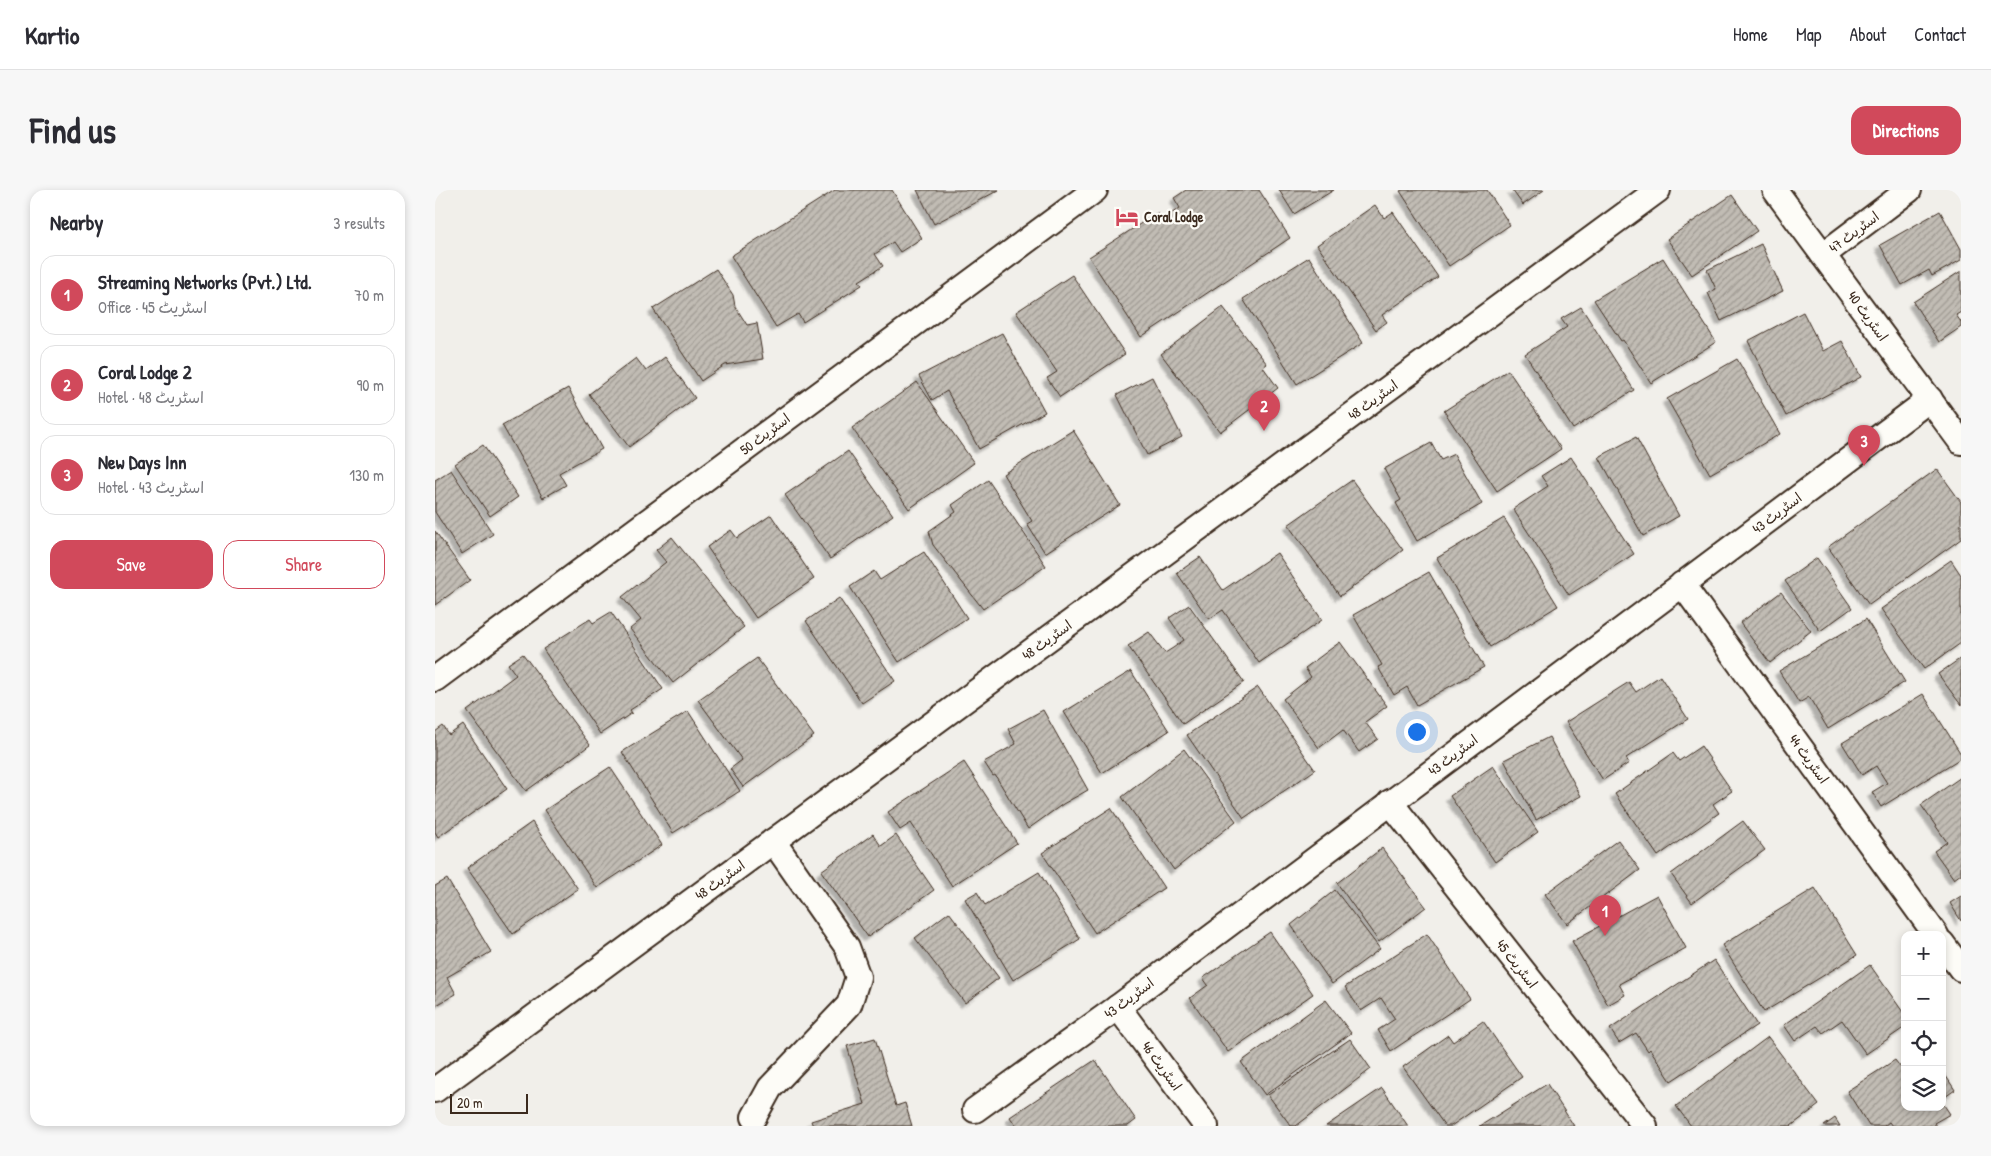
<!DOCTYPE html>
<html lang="en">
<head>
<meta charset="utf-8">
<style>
	:root { --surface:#fff; --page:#f7f7f7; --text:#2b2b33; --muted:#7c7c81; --line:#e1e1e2; --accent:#d1495b }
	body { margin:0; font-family:"Patrick Hand","Playpen Sans Arabic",sans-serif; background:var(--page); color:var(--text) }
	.controls { position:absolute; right:15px; bottom:15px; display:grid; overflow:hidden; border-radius:10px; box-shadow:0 2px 8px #0003 }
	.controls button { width:45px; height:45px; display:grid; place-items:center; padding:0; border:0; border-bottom:1px solid var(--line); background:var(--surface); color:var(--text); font:25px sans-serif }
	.scale { position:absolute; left:15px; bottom:12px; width:78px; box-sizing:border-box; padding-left:5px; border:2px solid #3b2a1e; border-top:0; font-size:14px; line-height:18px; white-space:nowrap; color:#3b2a1e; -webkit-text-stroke:4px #fdfcf7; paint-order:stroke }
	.you { position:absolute; left:981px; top:541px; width:18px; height:18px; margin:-12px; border:4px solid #fff; border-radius:50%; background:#1a73e8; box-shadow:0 0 0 8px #1a73e833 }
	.badge { display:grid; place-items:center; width:32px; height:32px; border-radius:50%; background:var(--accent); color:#fff; font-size:16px; font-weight:700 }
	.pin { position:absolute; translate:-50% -41px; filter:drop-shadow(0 1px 2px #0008) }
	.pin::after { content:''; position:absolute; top:26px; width:18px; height:15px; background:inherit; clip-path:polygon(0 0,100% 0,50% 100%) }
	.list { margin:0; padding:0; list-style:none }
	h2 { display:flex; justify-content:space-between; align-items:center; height:65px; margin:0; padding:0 20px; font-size:21px }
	h2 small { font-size:16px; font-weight:400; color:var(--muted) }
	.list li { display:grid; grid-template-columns:32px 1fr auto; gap:15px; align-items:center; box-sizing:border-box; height:80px; margin:0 10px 10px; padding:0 10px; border:1px solid var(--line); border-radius:15px }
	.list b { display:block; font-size:19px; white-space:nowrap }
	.list p { margin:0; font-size:16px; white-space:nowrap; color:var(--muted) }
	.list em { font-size:16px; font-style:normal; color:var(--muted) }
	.actions { display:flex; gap:10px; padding:15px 20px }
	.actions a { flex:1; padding:11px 0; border:1px solid var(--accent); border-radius:15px; text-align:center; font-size:18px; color:var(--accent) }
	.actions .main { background:var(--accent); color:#fff }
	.icon { flex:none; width:28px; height:28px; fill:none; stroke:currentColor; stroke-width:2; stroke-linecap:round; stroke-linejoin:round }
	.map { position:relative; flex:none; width:1526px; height:936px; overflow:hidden; border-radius:15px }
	header { display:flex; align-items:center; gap:30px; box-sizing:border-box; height:70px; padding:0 25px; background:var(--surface); border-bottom:1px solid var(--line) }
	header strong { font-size:24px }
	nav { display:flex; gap:28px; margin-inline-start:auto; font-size:18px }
	.intro { display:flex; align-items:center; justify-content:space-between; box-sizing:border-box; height:120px; padding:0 30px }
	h1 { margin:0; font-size:35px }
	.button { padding:12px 22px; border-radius:15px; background:var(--accent); color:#fff; font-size:18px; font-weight:700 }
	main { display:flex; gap:30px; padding:0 30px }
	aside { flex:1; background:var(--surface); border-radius:15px; box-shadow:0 2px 8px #0003 }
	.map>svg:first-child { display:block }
	.building { fill:url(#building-hatch); stroke:#3b2a1e; filter:url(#shadow) }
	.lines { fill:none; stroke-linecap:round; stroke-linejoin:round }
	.minor-casing { stroke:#3b2a1e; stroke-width:28 }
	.minor { stroke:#fdfcf7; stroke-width:24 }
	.labels { text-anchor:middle; stroke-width:4.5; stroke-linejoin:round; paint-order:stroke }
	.poi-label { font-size:14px; font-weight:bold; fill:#3b2a1e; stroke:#fdfcf7; text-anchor:start }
	.street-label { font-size:14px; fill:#3b2a1e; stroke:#fdfcf7 }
</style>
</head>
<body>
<header>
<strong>Kartio</strong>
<nav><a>Home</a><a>Map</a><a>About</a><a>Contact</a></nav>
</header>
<div class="intro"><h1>Find us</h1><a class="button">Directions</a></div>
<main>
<aside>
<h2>Nearby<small>3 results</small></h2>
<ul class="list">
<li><span class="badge">1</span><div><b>Streaming Networks (Pvt.) Ltd.</b><p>Office · اسٹریٹ 45</p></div><em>70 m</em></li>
<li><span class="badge">2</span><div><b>Coral Lodge 2</b><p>Hotel · اسٹریٹ 48</p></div><em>90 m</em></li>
<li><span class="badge">3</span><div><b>New Days Inn</b><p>Hotel · اسٹریٹ 43</p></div><em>130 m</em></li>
</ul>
<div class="actions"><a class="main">Save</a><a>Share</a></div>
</aside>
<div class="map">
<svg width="1526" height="936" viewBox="0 0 1526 936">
	<defs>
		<pattern id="building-hatch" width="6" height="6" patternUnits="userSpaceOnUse" patternTransform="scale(1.25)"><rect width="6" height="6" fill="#c1bcb4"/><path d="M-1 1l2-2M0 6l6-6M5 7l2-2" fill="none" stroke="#9e9992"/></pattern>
		<filter id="shadow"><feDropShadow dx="-4.5" dy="4.5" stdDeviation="1" flood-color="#0004"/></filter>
	</defs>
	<rect width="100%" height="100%" fill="#f1efea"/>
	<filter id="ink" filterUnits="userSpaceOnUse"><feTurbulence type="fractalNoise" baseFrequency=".02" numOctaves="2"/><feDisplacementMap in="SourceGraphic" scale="10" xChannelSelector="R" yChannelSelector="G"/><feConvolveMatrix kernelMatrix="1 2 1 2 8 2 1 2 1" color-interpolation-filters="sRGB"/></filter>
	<g filter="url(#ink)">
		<g class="building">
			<polygon points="400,0 457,0 487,48 465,62 458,52 440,64 448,76 424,91 427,95 368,132 363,124 341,137 296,66"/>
			<polygon points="482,0 564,0 499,34"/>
			<polygon points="751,0 824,0 855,48 706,147 654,67 722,23 726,30 745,18 739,8"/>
			<polygon points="844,0 899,0 859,24"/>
			<polygon points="967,0 1052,0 1075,35 1014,76 965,1"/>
			<polygon points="1077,0 1109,0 1088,15"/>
			<polygon points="1297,5 1322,41 1257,85 1232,49"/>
			<polygon points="940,15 949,28 958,22 1003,87 947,125 952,132 941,140 882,55"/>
			<polygon points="1505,21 1526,59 1526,70 1497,86 1494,80 1467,95 1445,55"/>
			<polygon points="1326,54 1348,101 1286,131 1273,103 1281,99 1272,80"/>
			<polygon points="874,67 928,153 862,194 808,109"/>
			<polygon points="1228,68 1281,152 1216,193 1188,150 1186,151 1159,110"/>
			<polygon points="281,79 298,105 300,116 312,135 322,133 328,169 290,175 266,191 218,119"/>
			<polygon points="1526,81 1526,122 1521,125 1526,132 1526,137 1504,152 1478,112"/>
			<polygon points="637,85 690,164 625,207 612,188 622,182 581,122"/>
			<polygon points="788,117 832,174 828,177 843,198 785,242 726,164"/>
			<polygon points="1146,117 1199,200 1138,239 1090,164 1132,137 1126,129"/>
			<polygon points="1368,122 1388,161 1407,151 1426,187 1351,226 1313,151"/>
			<polygon points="567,143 610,222 544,259 512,201 497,210 484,186"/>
			<polygon points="230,167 260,208 194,257 154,204 201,168 211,181"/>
			<polygon points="1302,169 1345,244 1275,284 1232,209"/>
			<polygon points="1073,180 1126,259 1062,301 1009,221"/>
			<polygon points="717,187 747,247 712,265 682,205"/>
			<polygon points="482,192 539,273 474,319 417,238"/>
			<polygon points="133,198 167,259 124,283 131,295 108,308 67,235"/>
			<polygon points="638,240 685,315 610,363 592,334 597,331 568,284"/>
			<polygon points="1201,247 1244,326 1208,346 1164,267"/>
			<polygon points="996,253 1006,270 1019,264 1047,314 982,351 961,313 966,310 949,279"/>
			<polygon points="48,255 83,307 55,326 20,274"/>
			<polygon points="413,261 458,325 395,369 350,305"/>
			<polygon points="1136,267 1199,364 1134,405 1078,319 1113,296 1106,286"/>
			<polygon points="1502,279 1526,312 1526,349 1434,415 1393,357"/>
			<polygon points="16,280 58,344 27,364 0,322 0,290"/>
			<polygon points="553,290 611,376 548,419 498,355 494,341 521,322 517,315"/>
			<polygon points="917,290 968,360 905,406 853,335"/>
			<polygon points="336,325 379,389 321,428 272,357 296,340 302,348"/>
			<polygon points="1069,328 1123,416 1055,457 1002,368"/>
			<polygon points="0,341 35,390 0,415"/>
			<polygon points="237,347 309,437 238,493 195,439 206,430 187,407 231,372 221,360"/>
			<polygon points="489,362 532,428 464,472 415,397 439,381 445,390"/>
			<polygon points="842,363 887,430 824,473 788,420 774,429 742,383 765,367 788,400"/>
			<polygon points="1382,368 1417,418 1385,441 1350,391"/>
			<polygon points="1516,370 1526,385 1526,453 1489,479 1446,419"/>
			<polygon points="994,382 1049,477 982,515 972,497 959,505 943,477 947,475 918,425"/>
			<polygon points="1346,402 1376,441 1335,473 1305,433"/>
			<polygon points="404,408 460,491 427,513 371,431"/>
			<polygon points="754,415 809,492 748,534 693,456 714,442 730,463 738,458 749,450 734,428"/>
			<polygon points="176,422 228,499 195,520 197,523 165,544 108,459 155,429 158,433"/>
			<polygon points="1431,429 1470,492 1393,539 1374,507 1364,513 1344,481"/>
			<polygon points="905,452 952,516 930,532 943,549 924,562 908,540 884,558 848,509 876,487 870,478"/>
			<polygon points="88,464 155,555 91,601 32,521 81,485 73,474"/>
			<polygon points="322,468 379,546 308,597 295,579 307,570 263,510"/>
			<polygon points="1526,468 1526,515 1503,484"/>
			<polygon points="696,481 734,541 667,583 629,522"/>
			<polygon points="1225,486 1253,529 1191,568 1194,573 1168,590 1131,532 1194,492 1201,502"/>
			<polygon points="823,497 880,580 809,628 752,545"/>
			<polygon points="1488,504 1526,564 1526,568 1446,617 1437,602 1452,593 1441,576 1427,585 1407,553"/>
			<polygon points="608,520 653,600 628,614 593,639 560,585 558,586 549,572 581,554 573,539"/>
			<polygon points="253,521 305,601 238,643 187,562"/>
			<polygon points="28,535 72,599 3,647 0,642 0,542 8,536 14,545"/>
			<polygon points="1114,547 1146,606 1101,630 1069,570"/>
			<polygon points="1266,556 1297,601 1278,614 1284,623 1223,666 1180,604 1238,563 1244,571"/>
			<polygon points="749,559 801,631 739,680 687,607"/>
			<polygon points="529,572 582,653 517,696 476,633 465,640 453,622"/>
			<polygon points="1058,576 1103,642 1060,672 1015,606"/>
			<polygon points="175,577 227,655 162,698 110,620"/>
			<polygon points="1526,587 1526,684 1519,689 1499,661 1512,652 1486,615"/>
			<polygon points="676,618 729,698 660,743 607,663"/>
			<polygon points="1308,631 1330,660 1257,713 1236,684"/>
			<polygon points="97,632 143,699 78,744 32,678"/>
			<polygon points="438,644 446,656 461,645 499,700 433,747 386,681"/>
			<polygon points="1183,650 1205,680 1132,734 1110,704"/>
			<polygon points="947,658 991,717 944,752 902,693"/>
			<polygon points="604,682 645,749 578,790 530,709 542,702 550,715"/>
			<polygon points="12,689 56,762 12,787 21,804 0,816 0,696"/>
			<polygon points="1380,698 1422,765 1329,822 1287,755"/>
			<polygon points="900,700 945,759 897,794 856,735"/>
			<polygon points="1222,705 1251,758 1184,794 1190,805 1173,815 1137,751"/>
			<polygon points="1526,706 1526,731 1515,713"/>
			<polygon points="514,722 564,788 530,813 480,748"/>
			<polygon points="835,742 878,804 793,862 755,808 773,795 768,788"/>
			<polygon points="992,744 1035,809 956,861 943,840 960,829 946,808 926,821 910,797"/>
			<polygon points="1279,770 1322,835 1236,891 1215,859 1213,861 1201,843 1184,853 1175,839"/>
			<polygon points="1435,775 1470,825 1470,837 1431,864 1407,830 1388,843 1382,836 1360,851 1349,835"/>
			<polygon points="891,810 916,843 830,905 806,872"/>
			<polygon points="1048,831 1087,887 1016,936 1010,936 968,877 1013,845 1018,852"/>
			<polygon points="1333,847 1384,915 1356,936 1256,936 1241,916"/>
			<polygon points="440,848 461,916 470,913 477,936 378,936 376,931 430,914 412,856"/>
			<polygon points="915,849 936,879 861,936 856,936 833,905"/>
			<polygon points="660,870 701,930 693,936 581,936 575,927"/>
			<polygon points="1460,870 1470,883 1470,917 1507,917 1507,912 1515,924 1499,933 1501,936 1457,936 1454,932 1449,936 1434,936 1412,901"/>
			<polygon points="1507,880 1520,900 1507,909"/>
			<polygon points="1112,894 1139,936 1044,936 1045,936"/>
			<polygon points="947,898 973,936 891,936"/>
			<polygon points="1400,928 1405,936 1389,936"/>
		</g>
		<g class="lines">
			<defs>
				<g id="minor">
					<polyline points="1340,0 1526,252"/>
					<polyline points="1388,65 1474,0"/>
					<polyline points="1247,394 1501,745"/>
					<polyline points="0,489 660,0"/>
					<polyline points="955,612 1210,936"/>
					<polyline points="1507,753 1526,779"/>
					<polyline points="683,817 771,936"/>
					<polyline points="0,900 1223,0"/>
					<polyline points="540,920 683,817 1495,209"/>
					<polyline points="319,927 335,898 414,815 423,787 412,757 338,651"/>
				</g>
			</defs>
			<use href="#minor" class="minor-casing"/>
			<use href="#minor" class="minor"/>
		</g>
	</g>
	<defs>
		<symbol id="hotel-bare" viewBox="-9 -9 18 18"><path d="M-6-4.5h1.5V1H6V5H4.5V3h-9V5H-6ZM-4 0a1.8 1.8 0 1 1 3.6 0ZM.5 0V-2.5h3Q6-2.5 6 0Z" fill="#d1495b" stroke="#fdfcf7" stroke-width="2.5" paint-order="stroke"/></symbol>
	</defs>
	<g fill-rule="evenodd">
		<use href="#hotel-bare" x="676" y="11" width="32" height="32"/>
	</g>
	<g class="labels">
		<g class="poi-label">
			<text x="709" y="32">Coral Lodge</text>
		</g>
		<g class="street-label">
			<text transform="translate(1419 42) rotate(-37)" y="5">اسٹریٹ 47</text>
			<text transform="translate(1433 126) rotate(54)" y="5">اسٹریٹ 40</text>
			<text transform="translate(938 210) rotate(-36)" y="5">اسٹریٹ 48</text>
			<text transform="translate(330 244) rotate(-37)" y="5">اسٹریٹ 50</text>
			<text transform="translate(1342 323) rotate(-37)" y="5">اسٹریٹ 43</text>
			<text transform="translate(612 450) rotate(-36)" y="5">اسٹریٹ 48</text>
			<text transform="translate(1018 565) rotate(-37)" y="5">اسٹریٹ 43</text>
			<text transform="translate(1374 569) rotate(54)" y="5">اسٹریٹ 44</text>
			<text transform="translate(285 690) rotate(-36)" y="5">اسٹریٹ 48</text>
			<text transform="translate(1082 774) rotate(52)" y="5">اسٹریٹ 45</text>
			<text transform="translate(694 808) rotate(-37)" y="5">اسٹریٹ 43</text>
			<text transform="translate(727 876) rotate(54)" y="5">اسٹریٹ 46</text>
		</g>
	</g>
</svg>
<div class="controls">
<button>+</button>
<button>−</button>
<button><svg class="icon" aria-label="locate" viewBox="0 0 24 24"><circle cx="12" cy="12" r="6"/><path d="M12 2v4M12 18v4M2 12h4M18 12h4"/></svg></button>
<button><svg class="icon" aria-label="layers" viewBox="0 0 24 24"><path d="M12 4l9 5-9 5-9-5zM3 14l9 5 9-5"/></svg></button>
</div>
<div class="scale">20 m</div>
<div class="you"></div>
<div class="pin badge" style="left:1170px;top:746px">1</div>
<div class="pin badge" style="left:829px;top:241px">2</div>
<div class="pin badge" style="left:1429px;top:276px">3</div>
</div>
</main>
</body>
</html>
